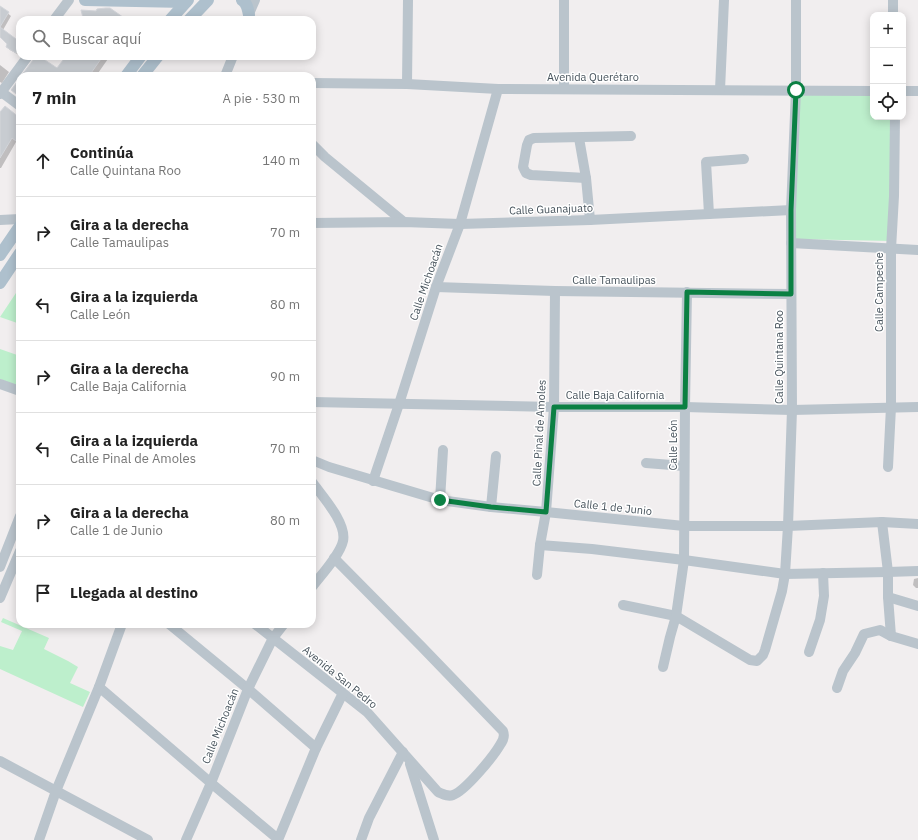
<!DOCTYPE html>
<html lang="es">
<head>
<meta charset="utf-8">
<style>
	:root { --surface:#fff; --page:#f2f2f2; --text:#222; --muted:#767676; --line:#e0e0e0 }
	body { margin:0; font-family:"IBM Plex Sans",sans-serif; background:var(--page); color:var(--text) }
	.controls { position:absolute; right:12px; top:12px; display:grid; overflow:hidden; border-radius:8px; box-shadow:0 2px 10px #0003 }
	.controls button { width:36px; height:36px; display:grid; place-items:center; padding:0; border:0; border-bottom:1px solid var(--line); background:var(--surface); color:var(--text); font:20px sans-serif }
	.stop { position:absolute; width:12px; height:12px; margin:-9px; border:3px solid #0b8043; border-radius:50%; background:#fff }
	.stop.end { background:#0b8043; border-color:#fff; box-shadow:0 1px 4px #0008 }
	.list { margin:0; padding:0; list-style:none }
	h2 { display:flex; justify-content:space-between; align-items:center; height:52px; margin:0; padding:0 16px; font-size:17px }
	h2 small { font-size:13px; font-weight:400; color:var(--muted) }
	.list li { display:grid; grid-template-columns:26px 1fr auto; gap:12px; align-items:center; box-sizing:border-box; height:72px; padding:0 16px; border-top:1px solid var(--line) }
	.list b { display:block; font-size:15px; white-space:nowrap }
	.list p { margin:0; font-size:13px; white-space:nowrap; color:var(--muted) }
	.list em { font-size:13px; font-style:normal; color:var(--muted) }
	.icon { flex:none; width:22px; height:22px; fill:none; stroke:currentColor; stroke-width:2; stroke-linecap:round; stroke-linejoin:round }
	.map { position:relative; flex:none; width:918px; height:840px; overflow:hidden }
	.search { position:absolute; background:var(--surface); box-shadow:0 2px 10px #0003; left:16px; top:16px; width:300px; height:44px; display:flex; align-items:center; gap:10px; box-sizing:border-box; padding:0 14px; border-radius:12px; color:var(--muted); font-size:15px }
	.panel { position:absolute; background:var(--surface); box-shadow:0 2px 10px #0003; left:16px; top:72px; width:300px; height:556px; border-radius:12px }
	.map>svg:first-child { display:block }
	.green { fill:#bdefcc }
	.shadow { fill:#0003 }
	.building { fill:#c8ccd1; stroke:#d3d5da }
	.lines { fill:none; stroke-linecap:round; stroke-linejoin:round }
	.minor { stroke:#bac4cc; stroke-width:10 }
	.major { stroke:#aec0cd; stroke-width:12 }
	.route { stroke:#0b8043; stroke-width:5 }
	.labels { text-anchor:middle; stroke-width:3; stroke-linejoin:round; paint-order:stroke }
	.street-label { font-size:11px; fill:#47535c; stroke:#fff }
</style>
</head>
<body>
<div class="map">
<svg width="918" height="840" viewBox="0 0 918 840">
	<rect width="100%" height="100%" fill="#f1eeef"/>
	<g class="green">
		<polygon points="797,92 873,92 873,117 894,117 892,241 793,239"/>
		<polygon points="20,287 20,324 0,317"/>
		<polygon points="0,349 20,356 20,387 0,379"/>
		<polygon points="3,618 49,638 44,649 68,661 78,667 70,683 90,692 83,707 0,669 0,646 13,650 22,631 1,622"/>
	</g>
	<g class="shadow">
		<polygon points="1,8 11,16 3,30 20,43 20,54 19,55 10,50 7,47 9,44 0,36 0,9"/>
		<polygon points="82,11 126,20 87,20 84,18"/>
		<polygon points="36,56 38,56 57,70 67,56 110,56 96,76 23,76"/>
		<polygon points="0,65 9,72 2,83 0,82"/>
		<polygon points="0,114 20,119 20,144 16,142 1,168 0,168"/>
		<polygon points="918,578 918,588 916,588 913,585 914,579"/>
	</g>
	<g class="building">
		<polygon points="0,6 9,12 0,27 20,42 20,48 16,53 6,47 7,44 0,37"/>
		<polygon points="106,8 110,8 127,20 92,20 94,17 83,18 81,10 96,11 97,9"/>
		<polygon points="34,56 39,56 57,68 66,56 103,56 89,76 21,76 33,60"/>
		<polygon points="20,78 20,97 11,90"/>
		<polygon points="5,106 20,118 20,144 12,138 0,158 0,112"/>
	</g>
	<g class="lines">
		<g class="minor">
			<polyline points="564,0 564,89"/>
			<polyline points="893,0 893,15"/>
			<polyline points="248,16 255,0"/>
			<polyline points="54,20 69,0"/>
			<polyline points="225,76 233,56"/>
			<polyline points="312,83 407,84 498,89 873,91"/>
			<polyline points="407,84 408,0"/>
			<polyline points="720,90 724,0"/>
			<polyline points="0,91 20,106"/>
			<polyline points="903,91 918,91"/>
			<polyline points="0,94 28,56"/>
			<polyline points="579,138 586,178 590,220"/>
			<polyline points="312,144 325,157 404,222"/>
			<polyline points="586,178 531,175 526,173 523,167 527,145 529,140 534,138 631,136"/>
			<polyline points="709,214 706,162 744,159"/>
			<polyline points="0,220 20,219"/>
			<polyline points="312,223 404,222 460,224 590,220 791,210"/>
			<polyline points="791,243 918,250"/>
			<polyline points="436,287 555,291 791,294"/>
			<polyline points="0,384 20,391"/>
			<polyline points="312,402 554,407 685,407 792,410 918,407"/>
			<polyline points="312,460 329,467 440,500 491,507 546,512 684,526 788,526 882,522 918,524"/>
			<polyline points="646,463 684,466"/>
			<polyline points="888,467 891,407 891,249 894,196 895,117"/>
			<polyline points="373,481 376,472 399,404 436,287 460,224 498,89"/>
			<path d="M 312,482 C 322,496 347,523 343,541 C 340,555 321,575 312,587"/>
			<polyline points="440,500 443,450"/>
			<polyline points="491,507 496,456"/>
			<polyline points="882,522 888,572 888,597 891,636"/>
			<polyline points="540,545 592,549 684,560 785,574 888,572 918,571"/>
			<polyline points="0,567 20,516"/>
			<polyline points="537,575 540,545 546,512 554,407 555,291"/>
			<polyline points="888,597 918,606"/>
			<polyline points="0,598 20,551"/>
			<polyline points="623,605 676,616 750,660 757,661 763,655 765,650 782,591 785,574 788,526 792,410 791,210 796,90 796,0"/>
			<polyline points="169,624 248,689 316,748"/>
			<path d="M 255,624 L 367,712 L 438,792 C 443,794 448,797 453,795 C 465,791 493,757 500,745 C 503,741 505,736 503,731 L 421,646 L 334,558"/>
			<polyline points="809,652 820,620 824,596 823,573"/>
			<polyline points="663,667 670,637 676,616 684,560 685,407 687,292"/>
			<polyline points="99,687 211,783 278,839"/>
			<polyline points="837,688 843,671 855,653 864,634 880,630 891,636 918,644"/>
			<polyline points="0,761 148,840"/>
			<polyline points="410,764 434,840"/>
			<polyline points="39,840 56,791 99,687 122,624"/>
			<polyline points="186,840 211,783 248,689 273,638 284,624"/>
			<polyline points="278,840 316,748 343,693"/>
			<polyline points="361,840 369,818 403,752"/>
		</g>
		<g class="major">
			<polyline points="85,0 186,2"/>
			<path d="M 242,0 C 247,3 248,9 249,15"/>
			<polyline points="170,20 188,0"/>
			<polyline points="189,20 208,0"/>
			<polyline points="126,76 141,56"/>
			<polyline points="142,76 158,56"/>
			<polyline points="0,255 20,226"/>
			<polyline points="0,283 20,253"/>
		</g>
	</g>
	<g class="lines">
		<polyline class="route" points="440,500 491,507 546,512 554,407 685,407 687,292 791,294 791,210 796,90"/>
	</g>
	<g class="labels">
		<g class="street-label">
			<text x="593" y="81">Avenida Querétaro</text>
			<text transform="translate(551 209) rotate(-2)" y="4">Calle Guanajuato</text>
			<text x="614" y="284">Calle Tamaulipas</text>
			<text transform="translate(426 282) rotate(-71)" y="4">Calle Michoacán</text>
			<text transform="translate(879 292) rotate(-90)" y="4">Calle Campeche</text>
			<text transform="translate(779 357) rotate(-90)" y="4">Calle Quintana Roo</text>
			<text x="615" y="399">Calle Baja California</text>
			<text transform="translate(539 433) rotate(-87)" y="4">Calle Pinal de Amoles</text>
			<text transform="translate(673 445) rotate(-90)" y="4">Calle León</text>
			<text transform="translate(613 507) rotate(6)" y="4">Calle 1 de Junio</text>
			<text transform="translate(340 677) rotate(39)" y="4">Avenida San Pedro</text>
			<text transform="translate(220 726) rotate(-68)" y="4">Calle Michoacán</text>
		</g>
	</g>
</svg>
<div class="controls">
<button>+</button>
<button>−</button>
<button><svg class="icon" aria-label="locate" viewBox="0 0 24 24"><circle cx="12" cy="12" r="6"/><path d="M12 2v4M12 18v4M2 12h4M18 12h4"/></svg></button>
</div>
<div class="stop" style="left:796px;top:90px"></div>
<div class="stop end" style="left:440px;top:500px"></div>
<div class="search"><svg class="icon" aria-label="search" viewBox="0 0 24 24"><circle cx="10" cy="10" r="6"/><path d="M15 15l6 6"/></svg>Buscar aquí</div>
<section class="panel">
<h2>7 min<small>A pie · 530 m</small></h2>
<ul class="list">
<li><svg class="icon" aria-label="ahead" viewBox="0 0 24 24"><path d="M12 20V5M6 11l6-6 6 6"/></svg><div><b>Continúa</b><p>Calle Quintana Roo</p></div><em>140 m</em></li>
<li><svg class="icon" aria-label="right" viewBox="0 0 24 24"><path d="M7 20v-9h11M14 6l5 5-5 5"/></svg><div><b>Gira a la derecha</b><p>Calle Tamaulipas</p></div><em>70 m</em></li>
<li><svg class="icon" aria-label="left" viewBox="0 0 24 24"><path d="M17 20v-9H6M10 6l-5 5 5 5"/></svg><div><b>Gira a la izquierda</b><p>Calle León</p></div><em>80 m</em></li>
<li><svg class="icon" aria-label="right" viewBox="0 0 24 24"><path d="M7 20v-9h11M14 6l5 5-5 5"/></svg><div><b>Gira a la derecha</b><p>Calle Baja California</p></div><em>90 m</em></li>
<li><svg class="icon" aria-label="left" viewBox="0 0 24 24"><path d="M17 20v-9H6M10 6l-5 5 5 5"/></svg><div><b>Gira a la izquierda</b><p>Calle Pinal de Amoles</p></div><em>70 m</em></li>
<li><svg class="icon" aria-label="right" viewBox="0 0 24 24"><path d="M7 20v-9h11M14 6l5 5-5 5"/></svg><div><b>Gira a la derecha</b><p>Calle 1 de Junio</p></div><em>80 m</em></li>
<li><svg class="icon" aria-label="arrive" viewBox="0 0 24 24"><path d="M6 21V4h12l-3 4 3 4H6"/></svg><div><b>Llegada al destino</b></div></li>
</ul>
</section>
</div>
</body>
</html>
